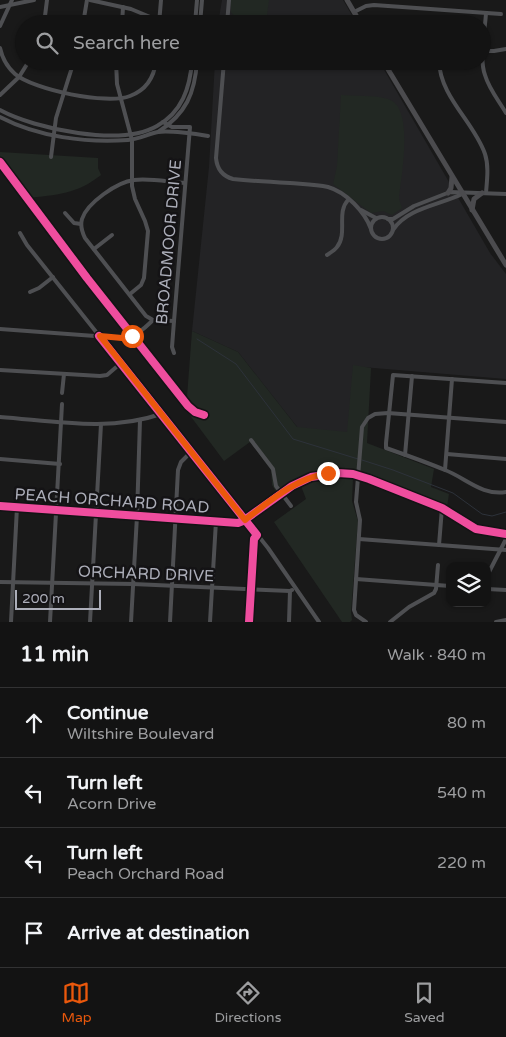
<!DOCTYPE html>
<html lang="en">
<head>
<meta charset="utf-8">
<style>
	:root { --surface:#131313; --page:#202021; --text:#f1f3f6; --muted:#9d9ea0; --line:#323233; --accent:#ea580c }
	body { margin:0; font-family:"Varela Round",sans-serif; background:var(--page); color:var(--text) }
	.controls { position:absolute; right:15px; bottom:15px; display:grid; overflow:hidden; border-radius:10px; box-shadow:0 1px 4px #0004 }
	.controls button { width:45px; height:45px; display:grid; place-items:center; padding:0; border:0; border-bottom:1px solid var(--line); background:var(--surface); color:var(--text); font:25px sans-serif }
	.scale { position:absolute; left:15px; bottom:12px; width:86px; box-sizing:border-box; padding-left:5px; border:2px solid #acaeb9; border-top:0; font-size:14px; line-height:18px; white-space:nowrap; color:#acaeb9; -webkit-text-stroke:4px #141315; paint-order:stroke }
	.stop { position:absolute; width:15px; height:15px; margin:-11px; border:4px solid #ea580c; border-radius:50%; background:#fff }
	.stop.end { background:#ea580c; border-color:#fff; box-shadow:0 1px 5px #0008 }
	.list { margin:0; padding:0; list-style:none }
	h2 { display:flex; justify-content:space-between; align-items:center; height:65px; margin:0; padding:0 20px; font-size:21px }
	h2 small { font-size:16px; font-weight:400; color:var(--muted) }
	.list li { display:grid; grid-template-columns:32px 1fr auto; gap:15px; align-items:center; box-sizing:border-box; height:70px; padding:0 20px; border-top:1px solid var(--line) }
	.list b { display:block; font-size:19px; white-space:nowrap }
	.list p { margin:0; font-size:16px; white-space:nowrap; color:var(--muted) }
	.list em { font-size:16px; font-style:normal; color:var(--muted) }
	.icon { flex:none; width:28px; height:28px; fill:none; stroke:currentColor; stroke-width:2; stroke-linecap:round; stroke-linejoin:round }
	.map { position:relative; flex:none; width:506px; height:622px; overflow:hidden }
	.search { position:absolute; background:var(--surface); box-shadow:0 1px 4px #0004; left:15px; right:15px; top:15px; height:55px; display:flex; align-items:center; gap:12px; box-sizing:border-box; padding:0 18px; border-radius:28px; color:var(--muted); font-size:19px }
	.sheet { height:345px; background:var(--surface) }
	nav { display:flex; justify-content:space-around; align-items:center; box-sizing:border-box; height:70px; border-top:1px solid var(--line); background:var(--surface); font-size:14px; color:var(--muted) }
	nav a { display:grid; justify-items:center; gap:2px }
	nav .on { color:var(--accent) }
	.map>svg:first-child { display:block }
	.built { fill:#232325 }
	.green { fill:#222823 }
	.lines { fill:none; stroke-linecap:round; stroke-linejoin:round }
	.stream { stroke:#2d323a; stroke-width:1 }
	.minor { stroke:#4e4f52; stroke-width:4 }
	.major { stroke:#4b4b4e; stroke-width:5 }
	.cycleway-casing { stroke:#141315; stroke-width:11 }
	.cycleway { stroke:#ef4d9e; stroke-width:8 }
	.route { stroke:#ea580c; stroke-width:6 }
	.labels { text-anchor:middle; stroke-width:5; stroke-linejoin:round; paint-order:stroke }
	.street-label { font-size:16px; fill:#acaeb9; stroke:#141315 }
</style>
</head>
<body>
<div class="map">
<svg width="506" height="622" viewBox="0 0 506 622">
	<rect width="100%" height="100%" fill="#191919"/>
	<g class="built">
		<polygon points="222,0 343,0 357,24 218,24"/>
		<polygon points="215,61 379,61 490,253 506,274 506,379 362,367 346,443 298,428 238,352 192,331 209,167"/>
	</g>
	<g class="green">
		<polygon points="231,0 269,0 267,15 277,16 279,19 277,20 240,18 234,16 231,12"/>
		<path d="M 341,95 C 354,96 375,95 388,99 C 415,107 401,177 399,199 L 402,208 L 392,215 L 383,211 L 371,213 L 333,184 L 337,166 Z"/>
		<path d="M 0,152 L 98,158 L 98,168 L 101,175 C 77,194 57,195 26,198 L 0,162 Z"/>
		<path d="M 192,331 L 238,352 L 297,427 L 347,432 L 353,365 L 371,368 L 367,443 L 434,469 L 431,487 L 449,494 L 447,507 L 353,478 L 352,501 L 358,521 L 351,612 L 352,620 L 350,622 L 342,622 L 274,522 L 306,499 L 301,486 C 308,484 314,480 321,479 C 333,476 347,481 358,476 C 322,468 308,473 277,493 L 272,485 L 271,470 L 250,442 L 224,461 L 186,410 Z"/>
	</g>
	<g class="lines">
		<g class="stream">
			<polyline points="197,339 236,364 293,439 358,459"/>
			<polyline points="362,460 393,470 453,493 482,514 492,516 506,512"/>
		</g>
		<g class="minor">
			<polyline points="90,0 131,9 167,24"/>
			<polyline points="0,7 34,0"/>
			<polyline points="354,12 366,6 374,5 501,14"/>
			<path d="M 486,13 C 485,31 479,59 485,75 C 489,89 499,101 506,113"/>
			<polyline points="44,24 47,0"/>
			<polyline points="83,24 87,0"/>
			<polyline points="122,24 123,7"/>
			<polyline points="159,24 161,0"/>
			<polyline points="195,24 197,0"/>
			<polyline points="200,24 202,0"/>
			<polyline points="227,24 229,0"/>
			<polyline points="0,26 12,0"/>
			<path d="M 0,48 C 2,57 7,67 15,74 C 34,90 107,105 130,96 C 146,90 154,78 156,61"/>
			<polyline points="482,51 494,51 506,49"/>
			<polyline points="116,61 117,84 132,140 132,186 135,199 145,221 148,231 144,278 141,285 130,294"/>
			<path d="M 224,61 L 216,158 C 217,169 222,176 233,179 C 252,181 271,182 290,183 C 302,184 316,184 328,187 C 346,192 365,212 371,229"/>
			<path d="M 439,61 C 440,97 474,122 485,154 C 489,166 487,180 486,193"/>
			<polyline points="0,95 19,77 29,61"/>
			<path d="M 0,110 C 35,129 121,147 157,126 C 182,112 190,88 192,61"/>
			<path d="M 0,117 C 38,137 86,143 128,140 C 139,139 148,134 158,132 C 168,130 197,134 208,136"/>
			<polyline points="163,122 172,127 190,127 174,321 172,347 174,353"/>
			<path d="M 158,132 C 186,114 195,93 197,61"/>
			<polyline points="51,157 56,118 74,61"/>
			<polyline points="361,210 376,218"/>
			<polyline points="65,213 74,223 81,224"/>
			<circle cx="382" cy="228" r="11"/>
			<polyline points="388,219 393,219 414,206 450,192 506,194"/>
			<path d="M 393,230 C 407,208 440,205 462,194"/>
			<polyline points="20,233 27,245 268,548 319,622"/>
			<polyline points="94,249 112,235"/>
			<path d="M 327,255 C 330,253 335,250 337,247 C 348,233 336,213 348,200"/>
			<polyline points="30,292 39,288 53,277"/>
			<path d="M 153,320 L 146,316 L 85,238 C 82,232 80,226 82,219 C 87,203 117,182 134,180 C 150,178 169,182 185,183"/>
			<path d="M 0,329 L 122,338 C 135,337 144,329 153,320 L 174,321"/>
			<polyline points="0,370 100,376 107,375 121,363"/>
			<path d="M 506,383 L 393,375 L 386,443 L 386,448 C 406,455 426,462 445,470 C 466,478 482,496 506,492"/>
			<polyline points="62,393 64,374"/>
			<path d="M 0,417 C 54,421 109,432 161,414"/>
			<polyline points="251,440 273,469 276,486 291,506"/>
			<polyline points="447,454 506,459"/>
			<polyline points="405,455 412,376"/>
			<polyline points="0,459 60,464"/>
			<polyline points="445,470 452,379"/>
			<polyline points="0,506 238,523 243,521 292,486 311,477 338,473 353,474 369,479 442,508 476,529 506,534"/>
			<polyline points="359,539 506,550"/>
			<polyline points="439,545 442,508"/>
			<polyline points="487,576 506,539"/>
			<polyline points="356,579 450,586"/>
			<polyline points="0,582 133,584 290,591"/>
			<polyline points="487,589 506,590"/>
			<polyline points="11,622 17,507"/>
			<polyline points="50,622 62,404"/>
			<polyline points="90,622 101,424"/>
			<polyline points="131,622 137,516 140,420"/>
			<polyline points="170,622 178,470 181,462 191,452"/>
			<polyline points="210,622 216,521"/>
			<polyline points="249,622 254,539 257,535"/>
			<polyline points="289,622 290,591 292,590"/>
			<polyline points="366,622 356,615 354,610 360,520 356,502 362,427 368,418 375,414 388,413 506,422"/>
			<polyline points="390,622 409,607 434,593 436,589 438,565"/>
			<polyline points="496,622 506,620"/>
		</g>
		<g class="major">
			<polyline points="347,0 361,24"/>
			<polyline points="383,61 506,265"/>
			<polyline points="448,193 451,188 452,177"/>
			<polyline points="472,210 474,199 482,193"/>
		</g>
		<defs>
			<g id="cycleway">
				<polyline points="0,162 87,278 188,406 195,412 204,415"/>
				<polyline points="99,336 257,535 254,539 249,622"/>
				<polyline points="0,506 238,523 243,521 292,486 311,477 338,473 353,474 369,479 442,508 476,529 506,534"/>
			</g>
		</defs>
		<use href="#cycleway" class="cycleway-casing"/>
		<use href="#cycleway" class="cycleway"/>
	</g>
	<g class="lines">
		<path class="route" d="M 132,336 L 122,338 L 100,336 L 245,520 C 271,500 295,479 328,473"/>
	</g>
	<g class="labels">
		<g class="street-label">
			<text transform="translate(168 242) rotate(-85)" y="6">BROADMOOR DRIVE</text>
			<text transform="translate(112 500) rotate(4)" y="6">PEACH ORCHARD ROAD</text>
			<text transform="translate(146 573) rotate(2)" y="6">ORCHARD DRIVE</text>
		</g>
	</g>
</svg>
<div class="controls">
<button><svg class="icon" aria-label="layers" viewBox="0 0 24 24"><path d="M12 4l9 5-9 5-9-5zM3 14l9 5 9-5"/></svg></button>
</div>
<div class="scale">200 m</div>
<div class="stop" style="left:132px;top:336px"></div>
<div class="stop end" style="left:328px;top:473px"></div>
<div class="search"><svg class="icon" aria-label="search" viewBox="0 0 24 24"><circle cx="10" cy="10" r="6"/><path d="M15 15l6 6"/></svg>Search here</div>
</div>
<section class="sheet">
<h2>11 min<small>Walk · 840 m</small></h2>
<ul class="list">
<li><svg class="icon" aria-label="ahead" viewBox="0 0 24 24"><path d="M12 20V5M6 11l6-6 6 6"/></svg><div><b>Continue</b><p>Wiltshire Boulevard</p></div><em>80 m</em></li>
<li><svg class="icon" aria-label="left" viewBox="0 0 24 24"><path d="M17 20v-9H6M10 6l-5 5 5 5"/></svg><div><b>Turn left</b><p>Acorn Drive</p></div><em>540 m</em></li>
<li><svg class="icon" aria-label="left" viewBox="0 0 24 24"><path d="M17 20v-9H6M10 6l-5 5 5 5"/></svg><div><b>Turn left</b><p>Peach Orchard Road</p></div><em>220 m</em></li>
<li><svg class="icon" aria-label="arrive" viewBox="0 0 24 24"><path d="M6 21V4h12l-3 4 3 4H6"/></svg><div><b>Arrive at destination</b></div></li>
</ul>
</section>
<nav>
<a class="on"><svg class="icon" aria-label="map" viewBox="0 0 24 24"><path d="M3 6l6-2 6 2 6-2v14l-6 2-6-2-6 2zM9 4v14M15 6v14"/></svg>Map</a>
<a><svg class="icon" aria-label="directions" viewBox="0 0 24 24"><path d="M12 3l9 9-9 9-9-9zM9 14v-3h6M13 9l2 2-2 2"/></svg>Directions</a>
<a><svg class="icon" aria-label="saved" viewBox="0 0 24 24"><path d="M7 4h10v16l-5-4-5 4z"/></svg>Saved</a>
</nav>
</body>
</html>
